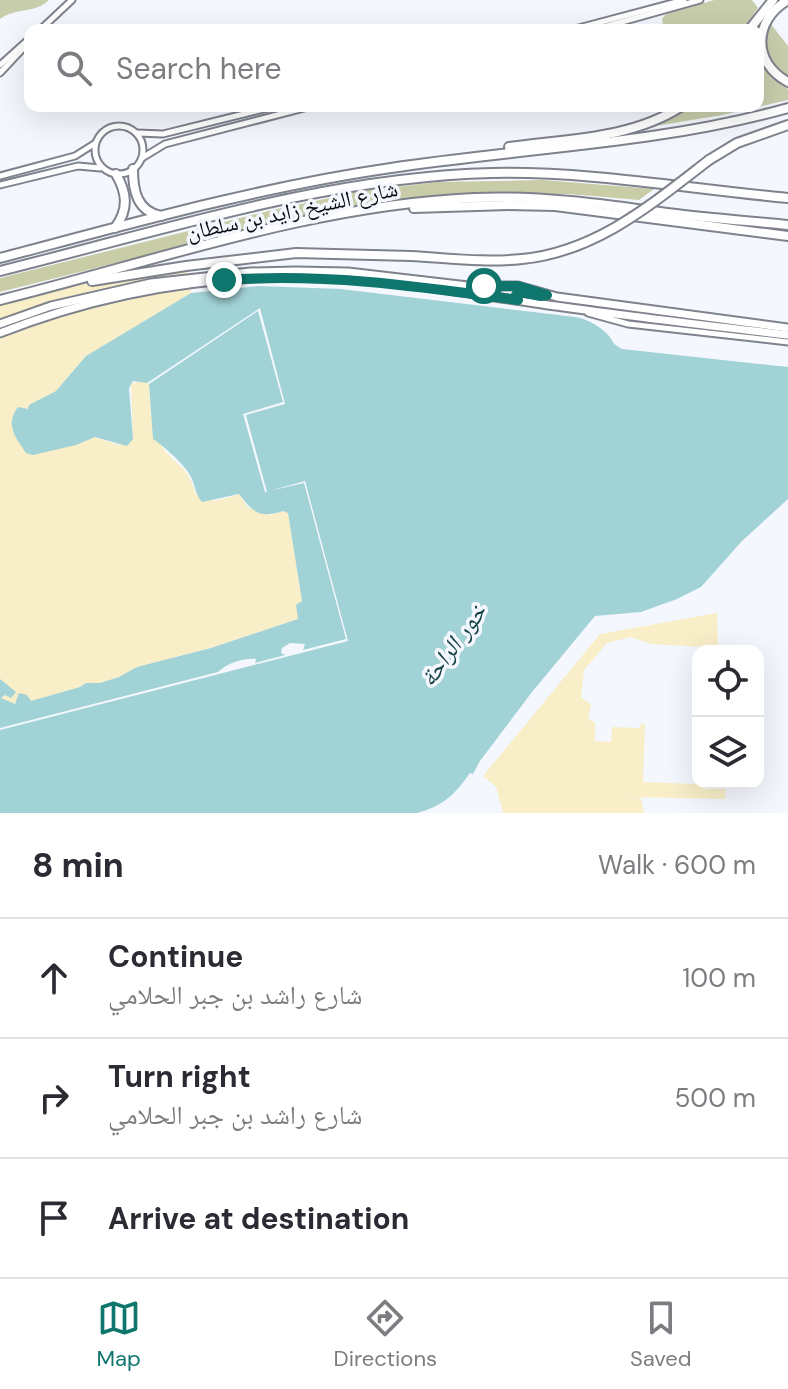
<!DOCTYPE html>
<html lang="en">
<head>
<meta charset="utf-8">
<style>
	:root { --surface:#fff; --page:#f7f7f7; --text:#2b2b33; --muted:#7c7c81; --line:#e1e1e2; --accent:#0f766e }
	body { margin:0; font-family:"DM Sans","Noto Naskh Arabic",sans-serif; background:var(--page); color:var(--text) }
	.controls { position:absolute; right:24px; bottom:24px; display:grid; overflow:hidden; border-radius:16px; box-shadow:0 8px 32px #0002 }
	.controls button { width:72px; height:72px; display:grid; place-items:center; padding:0; border:0; border-bottom:2px solid var(--line); background:var(--surface); color:var(--text); font:40px sans-serif }
	.stop { position:absolute; width:24px; height:24px; margin:-18px; border:6px solid #0f766e; border-radius:50%; background:#fff }
	.stop.end { background:#0f766e; border-color:#fff; box-shadow:0 2px 8px #0008 }
	.list { margin:0; padding:0; list-style:none }
	h2 { display:flex; justify-content:space-between; align-items:center; height:104px; margin:0; padding:0 32px; font-size:34px }
	h2 small { font-size:26px; font-weight:400; color:var(--muted) }
	.list li { display:grid; grid-template-columns:52px 1fr auto; gap:24px; align-items:center; box-sizing:border-box; height:120px; padding:0 32px; border-top:2px solid var(--line) }
	.list b { display:block; font-size:30px; white-space:nowrap }
	.list p { margin:0; font-size:26px; white-space:nowrap; color:var(--muted) }
	.list em { font-size:26px; font-style:normal; color:var(--muted) }
	.icon { flex:none; width:44px; height:44px; fill:none; stroke:currentColor; stroke-width:2; stroke-linecap:round; stroke-linejoin:round }
	.map { position:relative; flex:none; width:788px; height:813px; overflow:hidden }
	.search { position:absolute; background:var(--surface); box-shadow:0 8px 32px #0002; left:24px; right:24px; top:24px; height:88px; display:flex; align-items:center; gap:20px; box-sizing:border-box; padding:0 28px; border-radius:16px; color:var(--muted); font-size:30px }
	.sheet { height:464px; background:var(--surface) }
	nav { display:flex; justify-content:space-around; align-items:center; box-sizing:border-box; height:112px; border-top:2px solid var(--line); background:var(--surface); font-size:22px; color:var(--muted) }
	nav a { display:grid; justify-items:center; gap:4px }
	nav .on { color:var(--accent) }
	.map>svg:first-child { display:block }
	.green { fill:#c8cdac }
	.forest { fill:#c8cca7 }
	.sand { fill:#f8eec8 }
	.water { fill:#a1d2d6 }
	.lines { fill:none; stroke-linecap:round; stroke-linejoin:round }
	.minor-casing { stroke:#7e828c; stroke-width:9 }
	.major-casing { stroke:#7e828c; stroke-width:11 }
	.highway-casing { stroke:#7e828c; stroke-width:12 }
	.minor { stroke:#fff; stroke-width:5 }
	.major { stroke:#fff; stroke-width:7 }
	.highway { stroke:#fff; stroke-width:8 }
	.highway-bridge-casing { stroke:#7e828c; stroke-width:12; stroke-linecap:butt }
	.highway-bridge { stroke:#fff; stroke-width:8 }
	.route { stroke:#0f766e; stroke-width:10 }
	.labels { text-anchor:middle; stroke-width:7; stroke-linejoin:round; paint-order:stroke }
	.street-label { font-size:22px; fill:#0a0b0f; stroke:#f4f7fe }
	.water-label { font-size:24px; font-style:italic; fill:#164347; stroke:#f4f7fe }
</style>
</head>
<body>
<div class="map">
<svg width="788" height="813" viewBox="0 0 788 813">
	<rect width="100%" height="100%" fill="#f4f7fe"/>
	<g class="green">
		<path d="M 0,0 L 49,0 C 34,14 17,7 0,19 Z"/>
		<polygon points="714,0 752,0 758,8 743,30 664,30 662,19 666,14"/>
		<path d="M 770,23 L 788,46 L 788,76 C 769,64 761,45 770,23 Z"/>
		<polygon points="758,61 772,79 788,89 788,100 722,115 643,128 688,106 758,106"/>
	</g>
	<polygon class="forest" points="543,180 654,189 639,200 569,194 442,195 369,205 272,224 0,292 0,278 268,211 362,191 438,182"/>
	<g class="sand">
		<path d="M 186,266 L 191,293 L 86,356 L 56,391 L 30,405 L 27,409 L 76,445 L 95,437 L 119,445 L 133,439 L 131,384 L 142,380 L 149,384 C 149,401 152,430 161,445 C 177,469 187,462 196,495 L 216,501 L 240,494 L 247,507 L 271,515 L 283,511 L 288,513 L 302,601 L 298,619 L 211,648 L 137,667 L 119,677 L 100,683 L 86,683 L 80,687 L 36,700 L 10,704 L 1,698 L 7,687 L 0,679 L 0,300 L 52,287 Z"/>
		<polygon points="717,613 718,651 705,651 705,647 651,644 631,637 607,643 584,670 581,697 591,705 588,718 595,723 595,741 611,742 612,727 640,728 641,723 645,725 643,782 695,784 698,727 698,783 726,783 725,799 625,797 641,798 644,813 503,813 496,787 483,776 600,634"/>
	</g>
	<path class="water" d="M 258,286 L 341,289 L 575,317 C 589,319 609,331 614,344 L 622,349 L 788,367 L 788,499 L 742,541 L 701,587 L 677,599 L 641,612 L 595,616 L 532,692 L 480,761 L 473,774 L 470,773 C 454,795 445,805 417,813 L 0,813 L 0,730 L 348,641 L 305,481 L 269,491 L 304,483 L 346,639 L 303,650 L 305,644 L 290,643 L 282,648 L 281,653 L 285,655 L 255,663 L 256,659 C 243,658 228,663 218,672 L 0,728 L 0,679 L 16,692 L 11,698 L 5,695 L 1,698 L 15,704 L 19,693 L 27,695 L 31,701 L 80,687 L 86,683 L 100,683 L 119,677 L 137,667 L 211,648 L 298,619 L 296,605 L 302,601 L 288,513 L 283,511 C 259,519 253,512 239,494 L 202,502 C 195,494 196,487 191,477 C 187,467 163,445 153,439 L 149,384 L 258,311 L 283,402 L 243,414 L 265,492 L 267,492 L 246,415 L 285,404 L 260,308 L 147,383 L 133,381 L 129,388 L 133,439 L 127,446 L 95,437 L 76,445 L 33,455 L 26,453 C 15,437 5,425 18,407 L 28,409 L 29,405 L 56,391 L 86,356 L 191,293 Z"/>
	<g class="lines">
		<defs>
			<g id="minor">
				<polyline points="40,30 72,0"/>
				<polyline points="571,30 684,0"/>
				<polyline points="593,30 700,0"/>
				<polyline points="0,65 30,38"/>
				<polyline points="0,73 30,41"/>
				<circle cx="119" cy="150" r="24"/>
				<polyline points="137,133 163,134 276,106"/>
				<polyline points="142,158 165,144 312,106"/>
				<polyline points="0,176 75,156 94,144"/>
				<polyline points="0,185 78,166 100,168"/>
				<polyline points="588,313 628,324 788,342"/>
			</g>
			<g id="major">
				<polyline points="0,324 51,306 151,283 250,272 295,271 348,272 468,286 518,286 557,297 788,328"/>
				<path d="M 0,333 C 112,289 230,271 350,279 C 414,283 478,295 542,304 C 623,316 706,325 788,335"/>
			</g>
			<g id="highway">
				<path d="M 788,0 C 753,20 752,63 788,82"/>
				<polyline points="749,30 773,0"/>
				<path d="M 509,147 C 566,139 632,139 682,106"/>
				<polyline points="709,160 737,143 788,125"/>
				<path d="M 133,169 C 133,191 137,211 161,216"/>
				<polyline points="414,208 508,205 555,206 788,236"/>
				<path d="M 115,228 C 129,209 127,193 116,174"/>
				<path d="M 0,258 C 129,224 259,187 391,168 C 524,148 659,144 788,108"/>
				<path d="M 0,271 C 161,231 325,177 492,173 C 591,171 690,189 788,198"/>
				<polyline points="92,281 186,266 296,253 411,256"/>
				<path d="M 0,300 C 156,261 312,205 474,198 C 539,195 603,204 667,213 C 707,218 748,221 788,225"/>
			</g>
		</defs>
		<use href="#minor" class="minor-casing"/>
		<use href="#major" class="major-casing"/>
		<use href="#highway" class="highway-casing"/>
		<use href="#minor" class="minor"/>
		<use href="#major" class="major"/>
		<use href="#highway" class="highway"/>
		<defs>
			<path id="highway-bridge" d="M 411,256 C 448,258 485,263 522,259 C 596,252 652,204 709,160"/>
		</defs>
		<use href="#highway-bridge" class="highway-bridge-casing"/>
		<use href="#highway-bridge" class="highway-bridge"/>
	</g>
	<g class="lines">
		<path class="route" d="M 224,280 C 327,273 416,286 518,300 L 516,295 L 519,292 L 541,296 L 547,295 L 518,286 L 484,286"/>
	</g>
	<g class="labels">
		<g class="street-label">
			<text transform="translate(292 210) rotate(-12)" y="8">شارع الشيخ زايد بن سلطان</text>
		</g>
		<g class="water-label">
			<text transform="translate(453 645) rotate(-54)" y="8">خور الراحة</text>
		</g>
	</g>
</svg>
<div class="controls">
<button><svg class="icon" aria-label="locate" viewBox="0 0 24 24"><circle cx="12" cy="12" r="6"/><path d="M12 2v4M12 18v4M2 12h4M18 12h4"/></svg></button>
<button><svg class="icon" aria-label="layers" viewBox="0 0 24 24"><path d="M12 4l9 5-9 5-9-5zM3 14l9 5 9-5"/></svg></button>
</div>
<div class="stop" style="left:484px;top:286px"></div>
<div class="stop end" style="left:224px;top:280px"></div>
<div class="search"><svg class="icon" aria-label="search" viewBox="0 0 24 24"><circle cx="10" cy="10" r="6"/><path d="M15 15l6 6"/></svg>Search here</div>
</div>
<section class="sheet">
<h2>8 min<small>Walk · 600 m</small></h2>
<ul class="list">
<li><svg class="icon" aria-label="ahead" viewBox="0 0 24 24"><path d="M12 20V5M6 11l6-6 6 6"/></svg><div><b>Continue</b><p>شارع راشد بن جبر الحلامي</p></div><em>100 m</em></li>
<li><svg class="icon" aria-label="right" viewBox="0 0 24 24"><path d="M7 20v-9h11M14 6l5 5-5 5"/></svg><div><b>Turn right</b><p>شارع راشد بن جبر الحلامي</p></div><em>500 m</em></li>
<li><svg class="icon" aria-label="arrive" viewBox="0 0 24 24"><path d="M6 21V4h12l-3 4 3 4H6"/></svg><div><b>Arrive at destination</b></div></li>
</ul>
</section>
<nav>
<a class="on"><svg class="icon" aria-label="map" viewBox="0 0 24 24"><path d="M3 6l6-2 6 2 6-2v14l-6 2-6-2-6 2zM9 4v14M15 6v14"/></svg>Map</a>
<a><svg class="icon" aria-label="directions" viewBox="0 0 24 24"><path d="M12 3l9 9-9 9-9-9zM9 14v-3h6M13 9l2 2-2 2"/></svg>Directions</a>
<a><svg class="icon" aria-label="saved" viewBox="0 0 24 24"><path d="M7 4h10v16l-5-4-5 4z"/></svg>Saved</a>
</nav>
</body>
</html>
